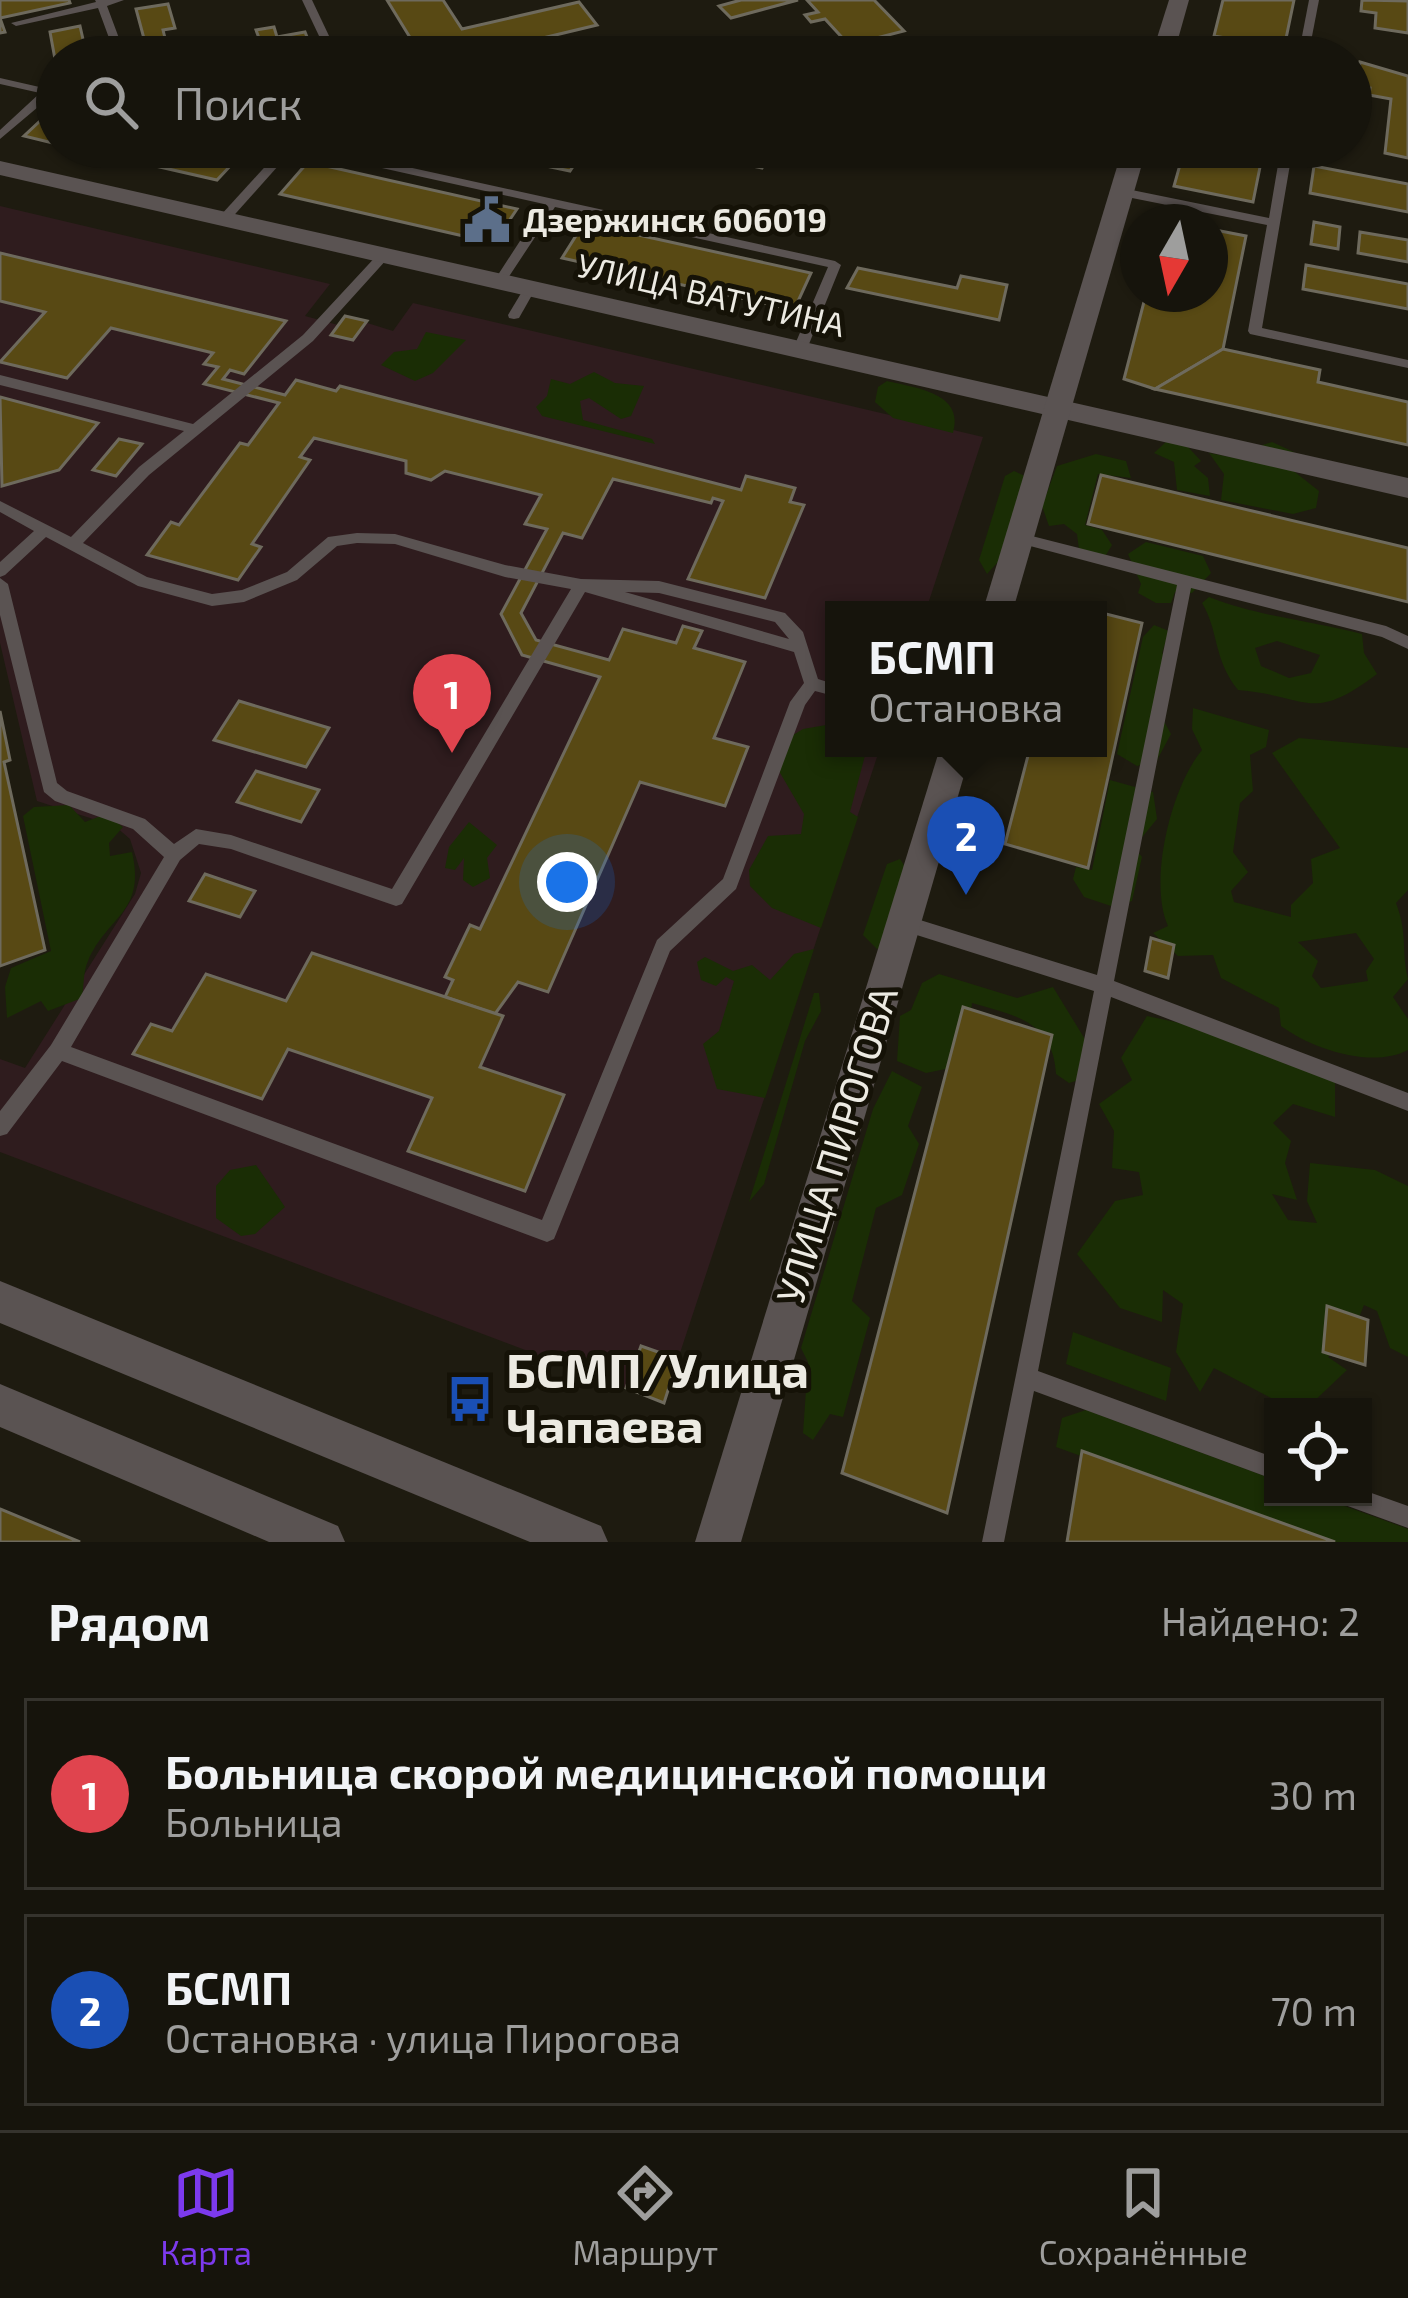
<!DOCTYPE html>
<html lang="ru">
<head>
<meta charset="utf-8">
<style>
	:root { --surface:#16140c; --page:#23211a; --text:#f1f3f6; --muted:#9e9e9d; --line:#35332d; --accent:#7c3aed }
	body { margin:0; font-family:"Exo 2",sans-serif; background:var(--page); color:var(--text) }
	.controls { position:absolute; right:36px; bottom:36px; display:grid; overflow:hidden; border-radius:0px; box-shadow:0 3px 9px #0004 }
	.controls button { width:108px; height:108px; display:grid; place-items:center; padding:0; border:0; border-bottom:3px solid var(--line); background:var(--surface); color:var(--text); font:60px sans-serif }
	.compass { position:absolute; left:1120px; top:204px; width:108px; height:108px; border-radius:50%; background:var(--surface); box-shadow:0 3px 9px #0004; rotate:189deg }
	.you { position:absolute; left:567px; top:882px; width:42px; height:42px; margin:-30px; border:9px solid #fff; border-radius:50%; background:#1a73e8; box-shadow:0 0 0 18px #1a73e833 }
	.badge { display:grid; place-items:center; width:78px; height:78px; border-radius:50%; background:var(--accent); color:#fff; font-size:39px; font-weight:700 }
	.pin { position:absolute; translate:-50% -99px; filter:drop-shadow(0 3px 6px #0008) }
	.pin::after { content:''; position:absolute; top:63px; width:42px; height:36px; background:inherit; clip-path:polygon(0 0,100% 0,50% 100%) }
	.popup { position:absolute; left:825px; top:601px; width:282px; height:156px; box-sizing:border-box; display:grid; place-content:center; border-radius:0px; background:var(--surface); filter:drop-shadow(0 3px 9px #0005); font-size:39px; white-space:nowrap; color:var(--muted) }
	.popup b { font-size:45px; color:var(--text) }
	.popup::after { content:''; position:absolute; left:50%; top:100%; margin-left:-24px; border:24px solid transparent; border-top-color:var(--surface) }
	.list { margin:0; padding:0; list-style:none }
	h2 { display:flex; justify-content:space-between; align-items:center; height:156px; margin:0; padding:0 48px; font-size:51px }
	h2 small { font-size:39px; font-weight:400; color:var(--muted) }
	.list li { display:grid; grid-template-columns:78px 1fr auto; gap:36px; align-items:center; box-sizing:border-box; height:192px; margin:0 24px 24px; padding:0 24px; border:3px solid var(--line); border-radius:0px }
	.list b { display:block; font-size:45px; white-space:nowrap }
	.list p { margin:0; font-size:39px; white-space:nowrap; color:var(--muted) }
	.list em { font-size:39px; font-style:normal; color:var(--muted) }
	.icon { flex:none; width:66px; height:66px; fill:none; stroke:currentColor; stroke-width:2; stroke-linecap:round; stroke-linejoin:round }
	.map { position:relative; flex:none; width:1408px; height:1542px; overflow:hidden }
	.search { position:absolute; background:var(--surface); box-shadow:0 3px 9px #0004; left:36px; right:36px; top:36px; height:132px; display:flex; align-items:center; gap:30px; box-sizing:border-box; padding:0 42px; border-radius:66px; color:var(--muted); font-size:45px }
	.sheet { height:588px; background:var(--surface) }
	nav { display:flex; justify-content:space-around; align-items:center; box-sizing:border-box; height:168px; border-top:3px solid var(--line); background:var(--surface); font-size:33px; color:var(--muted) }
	nav a { display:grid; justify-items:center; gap:6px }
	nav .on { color:var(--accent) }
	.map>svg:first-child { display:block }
	.medical { fill:#2f1c1e }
	.green { fill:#1a2d05; fill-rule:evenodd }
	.building { fill:#584914; stroke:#6e6a5d; stroke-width:3 }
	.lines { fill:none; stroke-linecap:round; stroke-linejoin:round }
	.service { fill:#5a5352; fill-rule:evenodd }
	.minor { fill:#5a5352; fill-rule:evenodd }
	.tertiary { fill:#5a5352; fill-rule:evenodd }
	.labels { text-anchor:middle; stroke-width:10; stroke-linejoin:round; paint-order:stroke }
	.far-poi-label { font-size:33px; font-weight:bold; fill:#eceae2; stroke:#151207; text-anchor:start }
	.far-street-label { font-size:33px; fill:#eceae2; stroke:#151207 }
	.street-label { font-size:39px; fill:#eceae2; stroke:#151207 }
	.near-poi-label { font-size:48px; font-weight:bold; fill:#eceae2; stroke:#151207; text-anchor:start }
</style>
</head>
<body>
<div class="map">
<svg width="1408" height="1542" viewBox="0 0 1408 1542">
	<rect width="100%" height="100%" fill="#1e1b10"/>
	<polygon class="medical" points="0,206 330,284 305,316 338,325 345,316 393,331 413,303 983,437 926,610 834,610 834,748 880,748 678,1359 641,1346 626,1388 0,1152 0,1059 25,1068 135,894 141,873 130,839 115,826 37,801 0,643"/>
	<g class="green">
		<polygon points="426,332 466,340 433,373 415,381 381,365 394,352 417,349"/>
		<polygon points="594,372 615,383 644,386 631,416 621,419 589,398 580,401 583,420 652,439 655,444 542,416 536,407 547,396 551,379 570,384"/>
		<path d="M 887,381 C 916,388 965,393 953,433 L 893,418 L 875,402 L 878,387 Z"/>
		<polygon points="1167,441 1188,447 1201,461 1194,466 1208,478 1210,496 1177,490 1174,462 1154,453"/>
		<polygon points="1272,442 1294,452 1286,465 1319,491 1316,508 1293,514 1221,500 1224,474 1209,453 1263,463 1256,447"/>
		<polygon points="1096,454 1126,461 1131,478 1098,474 1085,525 1102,530 1112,545 1106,555 1091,560 1079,549 1077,534 1064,524 1049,526 1042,506 1057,466"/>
		<polygon points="1014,471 1025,476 1009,550 987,574 979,560 1005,476"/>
		<polygon points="1146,542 1203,556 1211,573 1192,593 1175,592 1171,603 1156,603 1138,593 1141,584 1128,554"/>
		<path d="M 1209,597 C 1260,617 1309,620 1362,634 L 1364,653 L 1377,674 C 1311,724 1310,696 1238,690 C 1213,659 1219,631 1202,603 ZM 1277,641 L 1320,655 L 1311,673 L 1289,678 L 1261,666 L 1255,648 Z"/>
		<polygon points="1154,625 1169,631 1162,653 1175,661 1161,716 1171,734 1157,760 1137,766 1117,754 1143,637"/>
		<path d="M 1193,708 L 1269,730 L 1266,747 L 1250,755 L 1253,791 L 1240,803 L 1233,852 L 1248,872 L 1231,891 L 1234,902 L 1291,917 L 1291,905 L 1313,883 L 1311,859 L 1340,848 L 1272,753 L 1299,738 L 1408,748 L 1408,890 L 1396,903 C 1408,934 1401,951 1408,979 L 1393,997 L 1408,1019 L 1408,1050 C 1372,1069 1312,1049 1281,1026 L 1279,1008 L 1221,978 L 1213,955 L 1178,956 L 1153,933 L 1168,926 C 1148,882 1171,787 1202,750 L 1192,729 ZM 1356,933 L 1374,959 L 1366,971 L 1368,981 L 1321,988 L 1312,976 L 1318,961 L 1298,942 Z"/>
		<polygon points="832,724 834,748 867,748 850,812 858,817 821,928 772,908 750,886 749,870 768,836 801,834 804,814 779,771 788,738 803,729"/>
		<polygon points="1110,780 1153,792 1157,819 1134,847 1142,857 1132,901 1114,907 1084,897 1073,879 1076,867 1092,870"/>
		<path d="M 69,805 L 85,822 L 106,814 L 123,827 L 109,843 L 110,856 L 132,852 C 146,913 108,915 88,961 C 83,971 84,987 82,998 L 48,1011 L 41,1001 L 7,1018 L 5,987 L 11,968 L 51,951 L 23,816 L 34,807 Z"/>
		<polygon points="469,822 497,845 487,858 490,878 473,887 463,880 464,858 455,870 445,868 449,847"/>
		<polygon points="900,859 909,873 891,947 877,949 863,935 887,864"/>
		<polygon points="814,949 765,1098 717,1089 703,1044 719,1031 734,981 726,977 716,986 701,980 697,962 705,957 733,971 752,965 770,980 794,954"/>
		<path d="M 939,974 L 1017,998 L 1053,987 L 1094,1054 L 1092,1076 L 1069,1083 L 1056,1074 C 1053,1021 1016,1016 972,1003 L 965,1065 L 926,1073 L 897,1061 L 900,1016 L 911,1010 L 922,983 Z"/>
		<polygon points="814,993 819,993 821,1011 805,1041 764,1184 749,1202"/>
		<polygon points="1147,1016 1255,1039 1287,1065 1320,1063 1335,1082 1335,1117 1293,1104 1273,1123 1291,1141 1285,1163 1297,1200 1272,1194 1288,1220 1317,1223 1307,1201 1310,1163 1375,1170 1408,1186 1408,1357 1390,1348 1377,1311 1364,1305 1351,1337 1328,1357 1347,1370 1308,1407 1288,1407 1214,1368 1200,1392 1176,1352 1183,1304 1163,1290 1162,1322 1120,1308 1077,1254 1115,1201 1143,1195 1139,1172 1112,1168 1114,1131 1099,1104 1132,1080 1121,1058"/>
		<polygon points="892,1071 922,1087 908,1126 919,1144 902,1195 876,1208 852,1301 870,1318 843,1417 830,1414 813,1440 803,1433 808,1362 801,1348 873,1109"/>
		<polygon points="256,1165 285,1207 255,1234 241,1236 216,1218 216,1186 230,1170"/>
		<polygon points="1073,1332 1171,1368 1166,1401 1066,1364"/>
		<polygon points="1086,1410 1273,1479 1273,1497 1320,1497 1408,1529 1408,1542 1335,1542 1083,1451 1081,1456 1056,1447 1062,1418"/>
	</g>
	<g class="building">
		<polygon points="0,0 69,0 70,3 0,18 5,32 0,33"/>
		<polygon points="387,0 443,0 462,29 579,2 597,25 464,57 422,57"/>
		<polygon points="741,0 798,0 731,18 719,6"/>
		<polygon points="807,0 874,0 904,31 849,45 825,19 811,22 805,15 818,12"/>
		<polygon points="1223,0 1294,0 1284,48 1214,36"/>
		<polygon points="1362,0 1408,1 1408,33 1375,28 1376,13 1361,11"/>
		<polygon points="168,4 175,28 163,30 166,42 146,46 136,9"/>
		<polygon points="80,26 87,57 57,57 57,70 50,32"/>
		<polygon points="274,27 277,37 305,32 315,57 266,57 256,30"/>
		<polygon points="698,44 768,57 690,57"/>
		<polygon points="1360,62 1408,76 1408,158 1385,153 1391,99 1369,95 1370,88 1357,86"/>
		<polygon points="55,107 57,144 24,136"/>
		<polygon points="72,147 239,147 246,149 217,180"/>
		<polygon points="553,147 582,153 570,171 541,165"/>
		<polygon points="746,147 815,147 810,158 771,150 762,168 738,163"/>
		<polygon points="1185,147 1264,147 1253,202 1174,186"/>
		<polygon points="308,162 517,209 494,243 280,194"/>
		<polygon points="1314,166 1408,184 1408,212 1310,193"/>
		<polygon points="1314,222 1340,227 1338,249 1311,244"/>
		<polygon points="584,223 811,273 794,310 562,258"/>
		<polygon points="1210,229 1246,236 1223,349 1155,389 1124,379 1146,294 1210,294"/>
		<polygon points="1360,232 1408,240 1408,262 1358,253"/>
		<polygon points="0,253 286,321 244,374 230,370 223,379 285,395 296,380 336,391 340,386 741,490 746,476 795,488 790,502 804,505 765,598 688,579 723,501 713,498 711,503 613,479 582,538 563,533 521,613 536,640 609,660 623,629 676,643 683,626 702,631 694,648 745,662 714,738 748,747 725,806 640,782 548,992 518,982 495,1014 445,997 453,980 445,977 470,925 480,929 600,677 522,655 501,614 547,529 525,524 541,495 445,471 431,480 406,473 406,461 314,438 300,457 310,460 252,544 261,547 238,580 147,555 171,522 179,525 240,443 248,445 279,403 204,384 218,367 204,364 213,353 111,328 67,378 0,362 45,312 0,301"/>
		<polygon points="1306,265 1408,284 1408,309 1303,289"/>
		<polygon points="858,268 957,288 961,276 1007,285 999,320 847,288"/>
		<polygon points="345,316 367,321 353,340 331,335"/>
		<polygon points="1223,349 1320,370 1318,382 1408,402 1408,445 1155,389"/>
		<polygon points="0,397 98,423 59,470 2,486"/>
		<polygon points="119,439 142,444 116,476 93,470"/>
		<polygon points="1101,475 1408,548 1408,602 1088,524"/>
		<polygon points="1098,612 1142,623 1088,868 1005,844 1030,748 1098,748"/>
		<polygon points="239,701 329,728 306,767 214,740"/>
		<polygon points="0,711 10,760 4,762 45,950 0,966"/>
		<polygon points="256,771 319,790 301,822 237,802"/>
		<polygon points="205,874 255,891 240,917 189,901"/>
		<polygon points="1151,938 1174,945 1168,978 1145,971"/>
		<polygon points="312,953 503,1016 480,1067 564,1095 525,1191 408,1151 432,1098 288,1049 262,1099 133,1054 151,1024 172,1031 206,974 286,1001"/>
		<polygon points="963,1007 1052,1035 947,1513 842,1473"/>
		<polygon points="1327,1306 1368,1320 1365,1365 1323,1352"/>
		<polygon points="641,1346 678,1359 664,1403 626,1388"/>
		<polygon points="1082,1451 1335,1542 1067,1542"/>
		<polygon points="0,1509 80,1542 0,1542"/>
	</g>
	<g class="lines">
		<g class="service">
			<polygon points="95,0 124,0 107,6 126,57 116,57 98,8 16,26 11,23 96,2"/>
			<polygon points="302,0 312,0 339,57 329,57"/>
			<polygon points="1309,0 1319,0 1308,57 1298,57"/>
			<polygon points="1166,41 1238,54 1243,57 1220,57 1162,46 1162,42"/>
			<polygon points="0,78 57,91 0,139 0,130 40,93 0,84"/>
			<polygon points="283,147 295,147 228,222 220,222 220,216"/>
			<polygon points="295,147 317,147 835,261 841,265 807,349 800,353 793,349 828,267 555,207 504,284 500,285 494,281 544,204 301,150"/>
			<polygon points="1281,147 1293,147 1262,328 1408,360 1408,368 1250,334 1248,331 1267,225 1122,196 1116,192 1122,188 1269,218"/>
			<path d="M 384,251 L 388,252 L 388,258 L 313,341 L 149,475 L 83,543 L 147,577 L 212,594 L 242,590 L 287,572 L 328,537 L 357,533 L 395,534 L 505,565 L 581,579 L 659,581 L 785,613 L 803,632 L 818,679 L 834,684 L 834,696 L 815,691 L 805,705 L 736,889 L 670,951 L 554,1239 L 547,1242 L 62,1061 L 7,1134 L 0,1136 L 0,1111 L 51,1045 L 164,857 L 133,829 L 55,801 L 44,792 L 0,615 L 0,578 L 8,584 L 57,783 L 67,791 L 145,819 L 174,844 L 196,829 L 231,835 L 392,889 L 571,589 L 505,577 L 395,544 L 357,543 L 337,546 L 297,580 L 244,602 L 212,606 L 138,586 L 46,537 L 5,575 L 0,577 L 0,562 L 34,531 L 0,512 L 0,501 L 71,537 L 139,467 L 184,431 L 0,385 L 0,375 L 193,424 L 303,335 L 380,252 ZM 585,592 L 794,652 L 804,683 L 790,702 L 723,879 L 657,940 L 542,1220 L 71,1047 L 180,860 L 199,844 L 231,849 L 396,906 L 402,904 ZM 625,592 L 659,593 L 775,622 L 789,639 Z"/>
			<polygon points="530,284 536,288 519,318 514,319 509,318 508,315 526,285"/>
			<polygon points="1020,533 1386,626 1408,636 1408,649 1382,637 1191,588 1114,981 1408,1093 1408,1111 1111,997 1038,1371 1273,1457 1273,1479 1034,1391 1004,1542 982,1542 1094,991 904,931 898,929 895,923 898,917 904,915 1097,975 1177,585 1015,542 1013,538"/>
			<polygon points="1363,1490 1408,1506 1408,1528 1345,1505 1342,1497 1363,1497"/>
		</g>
		<polygon class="minor" points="0,161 1408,478 1408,498 0,175"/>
		<g class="tertiary">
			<polygon points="1169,0 1189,0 1173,57 1151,57"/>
			<polygon points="1123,147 1147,147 1013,610 983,610"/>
			<polygon points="940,748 972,748 741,1542 695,1542"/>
			<polygon points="0,1281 601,1526 608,1542 530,1542 0,1323"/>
			<polygon points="0,1384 338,1526 345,1542 269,1542 0,1427"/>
		</g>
	</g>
	<defs>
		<symbol id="civic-bare" viewBox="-9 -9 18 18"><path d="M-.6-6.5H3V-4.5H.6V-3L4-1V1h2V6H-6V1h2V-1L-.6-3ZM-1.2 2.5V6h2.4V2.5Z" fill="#5c6f8a" stroke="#151207" stroke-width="2.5" paint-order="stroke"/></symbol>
		<symbol id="bus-bare" viewBox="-9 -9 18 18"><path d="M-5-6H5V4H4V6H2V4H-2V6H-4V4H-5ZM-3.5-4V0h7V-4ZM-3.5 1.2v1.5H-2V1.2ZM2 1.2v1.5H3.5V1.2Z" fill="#1a4fb4" stroke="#151207" stroke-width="2.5" paint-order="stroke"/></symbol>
	</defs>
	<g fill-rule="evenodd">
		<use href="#civic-bare" x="454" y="187" width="66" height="66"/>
		<use href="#bus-bare" x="437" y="1366" width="66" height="66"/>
	</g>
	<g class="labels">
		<g class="far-poi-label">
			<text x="523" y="232">Дзержинск 606019</text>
		</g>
		<g class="far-street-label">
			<text transform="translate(711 295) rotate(13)" y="12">УЛИЦА ВАТУТИНА</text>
		</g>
		<g class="street-label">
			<text transform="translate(837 1145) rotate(-73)" y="14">УЛИЦА ПИРОГОВА</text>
		</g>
		<g class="near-poi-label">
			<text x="506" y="1388">БСМП/Улица<tspan x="506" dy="55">Чапаева</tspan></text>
		</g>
	</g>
</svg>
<div class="controls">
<button><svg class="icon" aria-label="locate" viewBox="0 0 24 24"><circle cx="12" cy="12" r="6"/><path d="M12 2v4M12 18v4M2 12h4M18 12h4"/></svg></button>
</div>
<svg class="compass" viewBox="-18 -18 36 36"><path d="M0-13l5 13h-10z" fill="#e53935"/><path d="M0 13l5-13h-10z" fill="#9e9e9d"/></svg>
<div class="you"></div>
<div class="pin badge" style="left:452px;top:753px;background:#e0444e">1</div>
<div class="pin badge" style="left:966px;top:895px;background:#1a4fb4">2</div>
<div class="popup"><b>БСМП</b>Остановка</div>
<div class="search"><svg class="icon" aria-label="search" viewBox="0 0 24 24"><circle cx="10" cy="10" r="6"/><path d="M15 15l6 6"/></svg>Поиск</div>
</div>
<section class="sheet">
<h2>Рядом<small>Найдено: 2</small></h2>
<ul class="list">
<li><span class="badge" style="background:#e0444e">1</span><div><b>Больница скорой медицинской помощи</b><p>Больница</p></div><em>30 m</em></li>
<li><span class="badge" style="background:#1a4fb4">2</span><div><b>БСМП</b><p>Остановка · улица Пирогова</p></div><em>70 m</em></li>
</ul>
</section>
<nav>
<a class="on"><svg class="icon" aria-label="map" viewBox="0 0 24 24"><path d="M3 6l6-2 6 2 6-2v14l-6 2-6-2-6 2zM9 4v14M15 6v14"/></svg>Карта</a>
<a><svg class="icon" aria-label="directions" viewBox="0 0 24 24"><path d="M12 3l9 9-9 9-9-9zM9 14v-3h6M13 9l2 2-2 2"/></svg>Маршрут</a>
<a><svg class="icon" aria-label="saved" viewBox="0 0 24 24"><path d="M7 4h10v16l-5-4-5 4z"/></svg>Сохранённые</a>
</nav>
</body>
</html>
